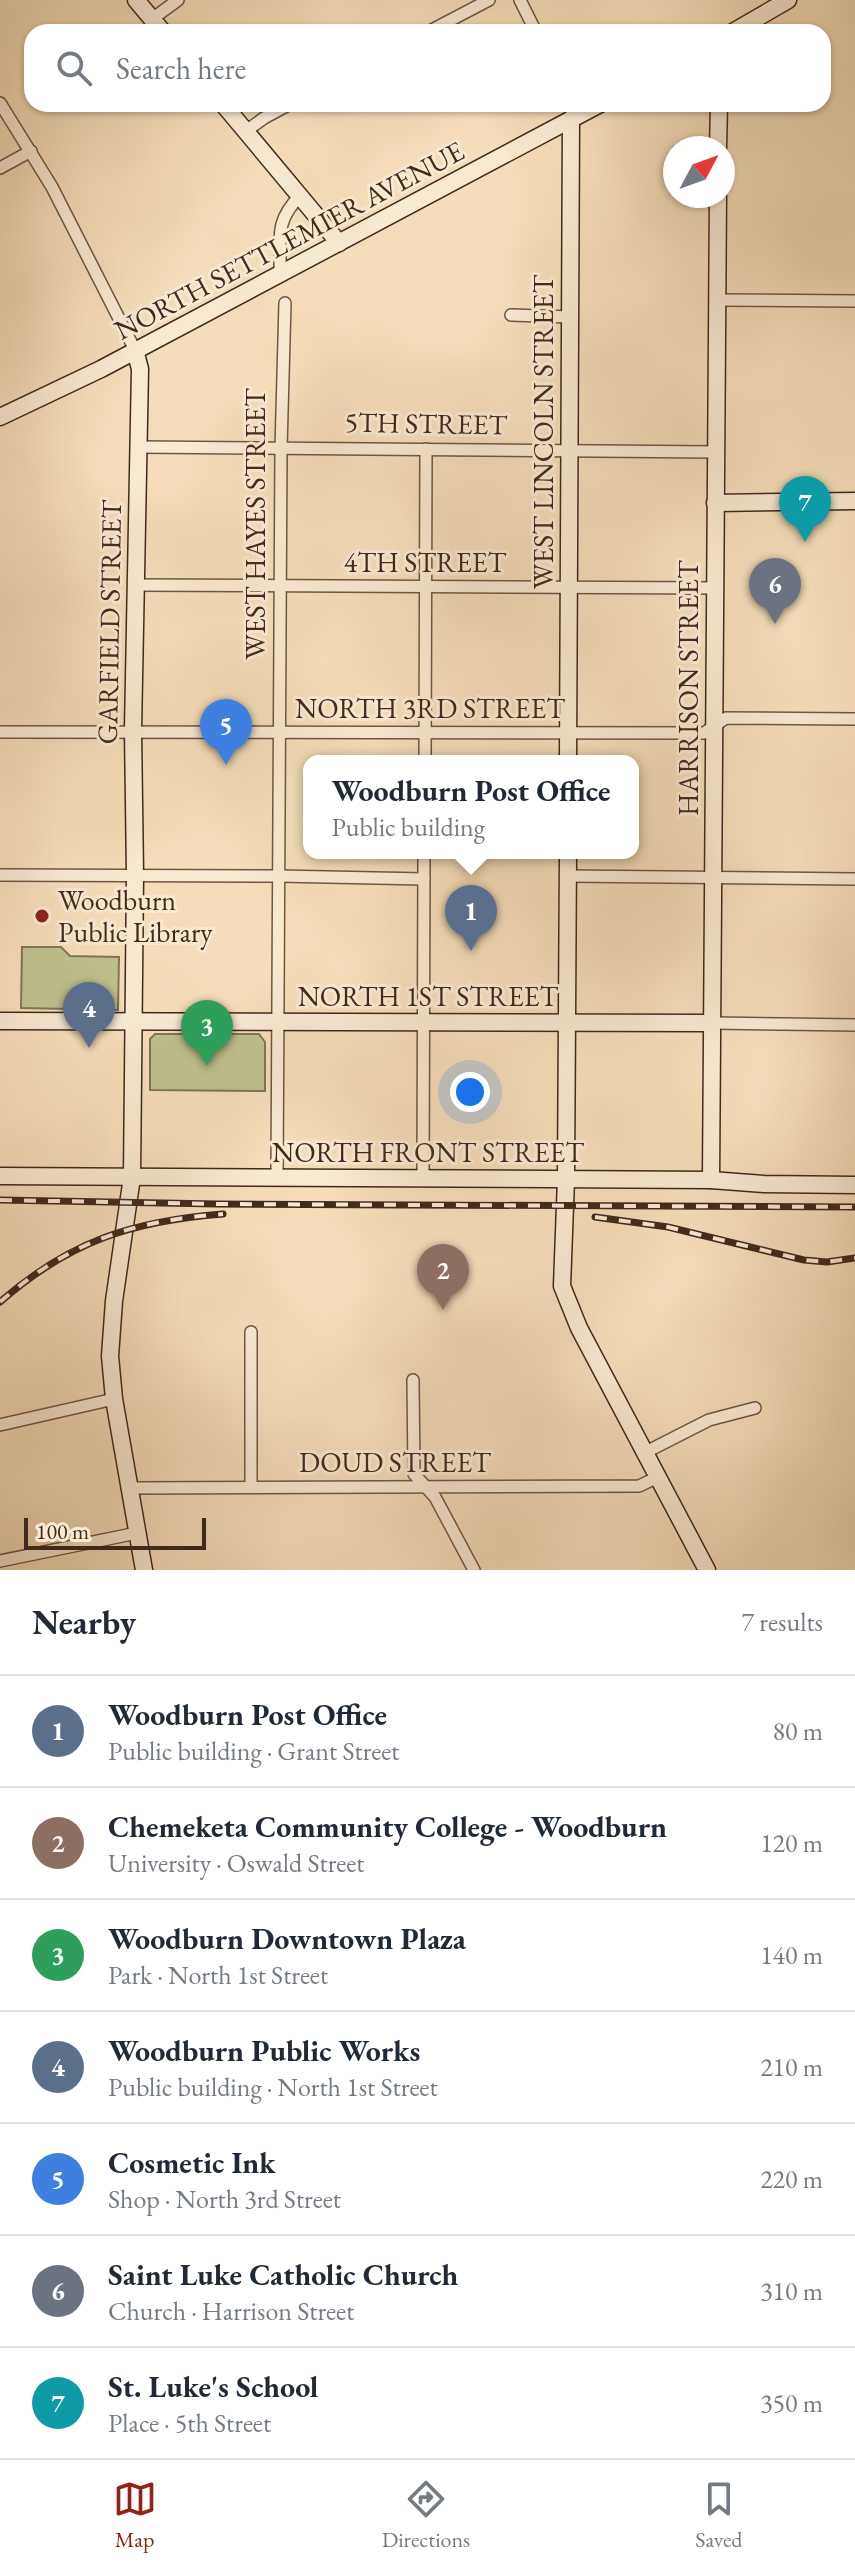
<!DOCTYPE html>
<html lang="en">
<head>
<meta charset="utf-8">
<style>
	:root { --surface:#fff; --page:#f6f6f7; --text:#1f2937; --muted:#747a83; --line:#e0e1e3; --accent:#8f2418 }
	body { margin:0; font-family:"EB Garamond",serif; background:var(--page); color:var(--text) }
	.compass { position:absolute; left:663px; top:136px; width:72px; height:72px; border-radius:50%; background:var(--surface); box-shadow:0 2px 6px #0004; rotate:49deg }
	.scale { position:absolute; left:24px; bottom:20px; width:182px; box-sizing:border-box; padding-left:8px; border:4px solid #402a1b; border-top:0; font-size:22px; line-height:28px; white-space:nowrap; color:#402a1b; -webkit-text-stroke:6px #f8e9d1; paint-order:stroke }
	.you { position:absolute; left:470px; top:1092px; width:28px; height:28px; margin:-20px; border:6px solid #fff; border-radius:50%; background:#1a73e8; box-shadow:0 0 0 12px #1a73e833 }
	.badge { display:grid; place-items:center; width:52px; height:52px; border-radius:50%; background:var(--accent); color:#fff; font-size:26px; font-weight:700 }
	.pin { position:absolute; translate:-50% -66px; filter:drop-shadow(0 2px 4px #0008) }
	.pin::after { content:''; position:absolute; top:42px; width:28px; height:24px; background:inherit; clip-path:polygon(0 0,100% 0,50% 100%) }
	.popup { position:absolute; left:303px; top:755px; width:336px; height:104px; box-sizing:border-box; display:grid; place-content:center; border-radius:16px; background:var(--surface); filter:drop-shadow(0 2px 6px #0005); font-size:26px; white-space:nowrap; color:var(--muted) }
	.popup b { font-size:30px; color:var(--text) }
	.popup::after { content:''; position:absolute; left:50%; top:100%; margin-left:-16px; border:16px solid transparent; border-top-color:var(--surface) }
	.list { margin:0; padding:0; list-style:none }
	h2 { display:flex; justify-content:space-between; align-items:center; height:104px; margin:0; padding:0 32px; font-size:34px }
	h2 small { font-size:26px; font-weight:400; color:var(--muted) }
	.list li { display:grid; grid-template-columns:52px 1fr auto; gap:24px; align-items:center; box-sizing:border-box; height:112px; padding:0 32px; border-top:2px solid var(--line) }
	.list b { display:block; font-size:30px; white-space:nowrap }
	.list p { margin:0; font-size:26px; white-space:nowrap; color:var(--muted) }
	.list em { font-size:26px; font-style:normal; color:var(--muted) }
	.icon { flex:none; width:44px; height:44px; fill:none; stroke:currentColor; stroke-width:2; stroke-linecap:round; stroke-linejoin:round }
	.map { position:relative; flex:none; width:855px; height:1570px; overflow:hidden }
	.search { position:absolute; background:var(--surface); box-shadow:0 2px 6px #0004; left:24px; right:24px; top:24px; height:88px; display:flex; align-items:center; gap:20px; box-sizing:border-box; padding:0 28px; border-radius:24px; color:var(--muted); font-size:30px }
	.sheet { height:888px; background:var(--surface) }
	nav { display:flex; justify-content:space-around; align-items:center; box-sizing:border-box; height:112px; border-top:2px solid var(--line); background:var(--surface); font-size:22px; color:var(--muted) }
	nav a { display:grid; justify-items:center; gap:4px }
	nav .on { color:var(--accent) }
	.map>svg:first-child { display:block }
	.green { fill:#bfc08c; stroke:#807554; stroke-width:2 }
	.lines { fill:none; stroke-linecap:round; stroke-linejoin:round }
	.street-casing { stroke:#6d5742; stroke-width:14 }
	.secondary-casing { stroke:#402a1b; stroke-width:19 }
	.street { stroke:#f8e9d1; stroke-width:11 }
	.secondary { stroke:#f8e9d1; stroke-width:16 }
	.rail-casing { stroke:#402a1b; stroke-width:7 }
	.rail { stroke:#f8e9d1; stroke-width:4; stroke-dasharray:12; stroke-linecap:butt }
	.poi-dot { fill:#8f2418; stroke:#f8e9d1; stroke-width:3 }
	.labels { text-anchor:middle; stroke-width:6; stroke-linejoin:round; paint-order:stroke }
	.street-label { font-size:28px; fill:#402a1b; stroke:#f8e9d1 }
	.poi-label { font-size:28px; fill:#402a1b; stroke:#f8e9d1; text-anchor:start }
</style>
</head>
<body>
<div class="map">
<svg width="855" height="1570" viewBox="0 0 855 1570">
	<rect width="100%" height="100%" fill="#f4ddb8"/>
	<filter id="stains"><feTurbulence type="fractalNoise" baseFrequency=".0025" numOctaves="4"/><feColorMatrix values="0 0 0 0 .2 0 0 0 0 .09 0 0 0 0 .02 0 0 0 .5 -.17"/></filter>
	<radialGradient id="worn" r=".72"><stop offset=".6" stop-color="#630" stop-opacity="0"/><stop offset="1" stop-color="#630" stop-opacity=".3"/></radialGradient>
	<g class="green">
		<polygon points="22,947 61,947 70,956 119,957 118,1010 21,1008"/>
		<polygon points="155,1034 259,1034 265,1042 265,1091 150,1090 150,1039"/>
	</g>
	<g class="lines">
		<defs>
			<g id="street">
				<polyline points="520,0 536,32"/>
				<polyline points="152,19 178,0"/>
				<polyline points="428,32 489,0"/>
				<polyline points="0,103 52,187 135,350"/>
				<polyline points="246,131 264,118 290,104"/>
				<polyline points="0,168 31,151"/>
				<path d="M 280,273 C 281,238 274,222 300,196"/>
				<polyline points="718,300 855,301"/>
				<polyline points="511,315 570,317"/>
				<polyline points="137,447 715,452"/>
				<polyline points="136,585 715,588"/>
				<polyline points="0,732 704,733 726,718 855,719"/>
				<polyline points="425,761 426,449"/>
				<polyline points="0,875 279,876 424,879"/>
				<polyline points="568,876 855,879"/>
				<polyline points="713,1023 855,1025"/>
				<polyline points="277,1178 281,448 285,303"/>
				<polyline points="423,1179 424,853"/>
				<polyline points="251,1332 251,1486"/>
				<polyline points="413,1380 414,1474 435,1497 474,1570"/>
				<polyline points="0,1425 114,1399"/>
				<polyline points="646,1452 709,1420 755,1408"/>
				<polyline points="130,1488 639,1486 658,1477"/>
				<polyline points="0,1561 137,1533"/>
			</g>
			<g id="secondary">
				<polyline points="136,0 163,32"/>
				<polyline points="733,32 788,0"/>
				<polyline points="223,104 339,243"/>
				<polyline points="718,148 719,104"/>
				<polyline points="135,350 140,369 133,730 135,875 132,1177 114,1301 110,1356 114,1399 144,1570"/>
				<polyline points="0,417 101,369 600,104"/>
				<polyline points="715,503 855,501"/>
				<polyline points="568,761 571,119"/>
				<polyline points="568,853 566,1179 562,1286 579,1328 707,1570"/>
				<polyline points="0,1021 713,1023"/>
				<polyline points="0,1176 711,1180 764,1184 855,1185"/>
				<polyline points="711,1180 718,196"/>
			</g>
		</defs>
		<use href="#street" class="street-casing"/>
		<use href="#secondary" class="secondary-casing"/>
		<use href="#street" class="street"/>
		<use href="#secondary" class="secondary"/>
		<defs>
			<g id="rail">
				<polyline points="0,1200 217,1204 855,1207"/>
				<polyline points="595,1217 668,1227 804,1260 827,1262 855,1258"/>
				<path d="M 0,1302 C 70,1241 132,1221 223,1214"/>
			</g>
		</defs>
		<use href="#rail" class="rail-casing"/>
		<use href="#rail" class="rail"/>
	</g>
	<circle class="poi-dot" cx="42" cy="916" r="8"/>
	<g class="labels">
		<g class="street-label">
			<text transform="translate(289 240) rotate(-28)" y="10">NORTH SETTLEMIER AVENUE</text>
			<text transform="translate(426 423) rotate(1)" y="10">5TH STREET</text>
			<text transform="translate(543 432) rotate(-90)" y="10">WEST LINCOLN STREET</text>
			<text transform="translate(255 524) rotate(-90)" y="10">WEST HAYES STREET</text>
			<text x="425" y="572">4TH STREET</text>
			<text transform="translate(109 622) rotate(-89)" y="10">GARFIELD STREET</text>
			<text transform="translate(688 688) rotate(-90)" y="10">HARRISON STREET</text>
			<text x="430" y="718">NORTH 3RD STREET</text>
			<text x="428" y="1006">NORTH 1ST STREET</text>
			<text x="428" y="1162">NORTH FRONT STREET</text>
			<text x="395" y="1472">DOUD STREET</text>
		</g>
		<g class="poi-label">
			<text x="58" y="910">Woodburn<tspan x="58" dy="32">Public Library</tspan></text>
		</g>
	</g>
	<rect width="100%" height="100%" filter="url(#stains)"/>
	<rect width="100%" height="100%" fill="url(#worn)"/>
</svg>
<svg class="compass" viewBox="-18 -18 36 36"><path d="M0-13l5 13h-10z" fill="#e53935"/><path d="M0 13l5-13h-10z" fill="#747a83"/></svg>
<div class="scale">100 m</div>
<div class="you"></div>
<div class="pin badge" style="left:471px;top:951px;background:#5c6f8a">1</div>
<div class="popup"><b>Woodburn Post Office</b>Public building</div>
<div class="pin badge" style="left:443px;top:1310px;background:#8d6e63">2</div>
<div class="pin badge" style="left:207px;top:1066px;background:#2e9e5b">3</div>
<div class="pin badge" style="left:89px;top:1048px;background:#5c6f8a">4</div>
<div class="pin badge" style="left:226px;top:765px;background:#3f7fe0">5</div>
<div class="pin badge" style="left:775px;top:624px;background:#6b7280">6</div>
<div class="pin badge" style="left:805px;top:542px;background:#0f9aa8">7</div>
<div class="search"><svg class="icon" aria-label="search" viewBox="0 0 24 24"><circle cx="10" cy="10" r="6"/><path d="M15 15l6 6"/></svg>Search here</div>
</div>
<section class="sheet">
<h2>Nearby<small>7 results</small></h2>
<ul class="list">
<li><span class="badge" style="background:#5c6f8a">1</span><div><b>Woodburn Post Office</b><p>Public building · Grant Street</p></div><em>80 m</em></li>
<li><span class="badge" style="background:#8d6e63">2</span><div><b>Chemeketa Community College - Woodburn</b><p>University · Oswald Street</p></div><em>120 m</em></li>
<li><span class="badge" style="background:#2e9e5b">3</span><div><b>Woodburn Downtown Plaza</b><p>Park · North 1st Street</p></div><em>140 m</em></li>
<li><span class="badge" style="background:#5c6f8a">4</span><div><b>Woodburn Public Works</b><p>Public building · North 1st Street</p></div><em>210 m</em></li>
<li><span class="badge" style="background:#3f7fe0">5</span><div><b>Cosmetic Ink</b><p>Shop · North 3rd Street</p></div><em>220 m</em></li>
<li><span class="badge" style="background:#6b7280">6</span><div><b>Saint Luke Catholic Church</b><p>Church · Harrison Street</p></div><em>310 m</em></li>
<li><span class="badge" style="background:#0f9aa8">7</span><div><b>St. Luke's School</b><p>Place · 5th Street</p></div><em>350 m</em></li>
</ul>
</section>
<nav>
<a class="on"><svg class="icon" aria-label="map" viewBox="0 0 24 24"><path d="M3 6l6-2 6 2 6-2v14l-6 2-6-2-6 2zM9 4v14M15 6v14"/></svg>Map</a>
<a><svg class="icon" aria-label="directions" viewBox="0 0 24 24"><path d="M12 3l9 9-9 9-9-9zM9 14v-3h6M13 9l2 2-2 2"/></svg>Directions</a>
<a><svg class="icon" aria-label="saved" viewBox="0 0 24 24"><path d="M7 4h10v16l-5-4-5 4z"/></svg>Saved</a>
</nav>
</body>
</html>
